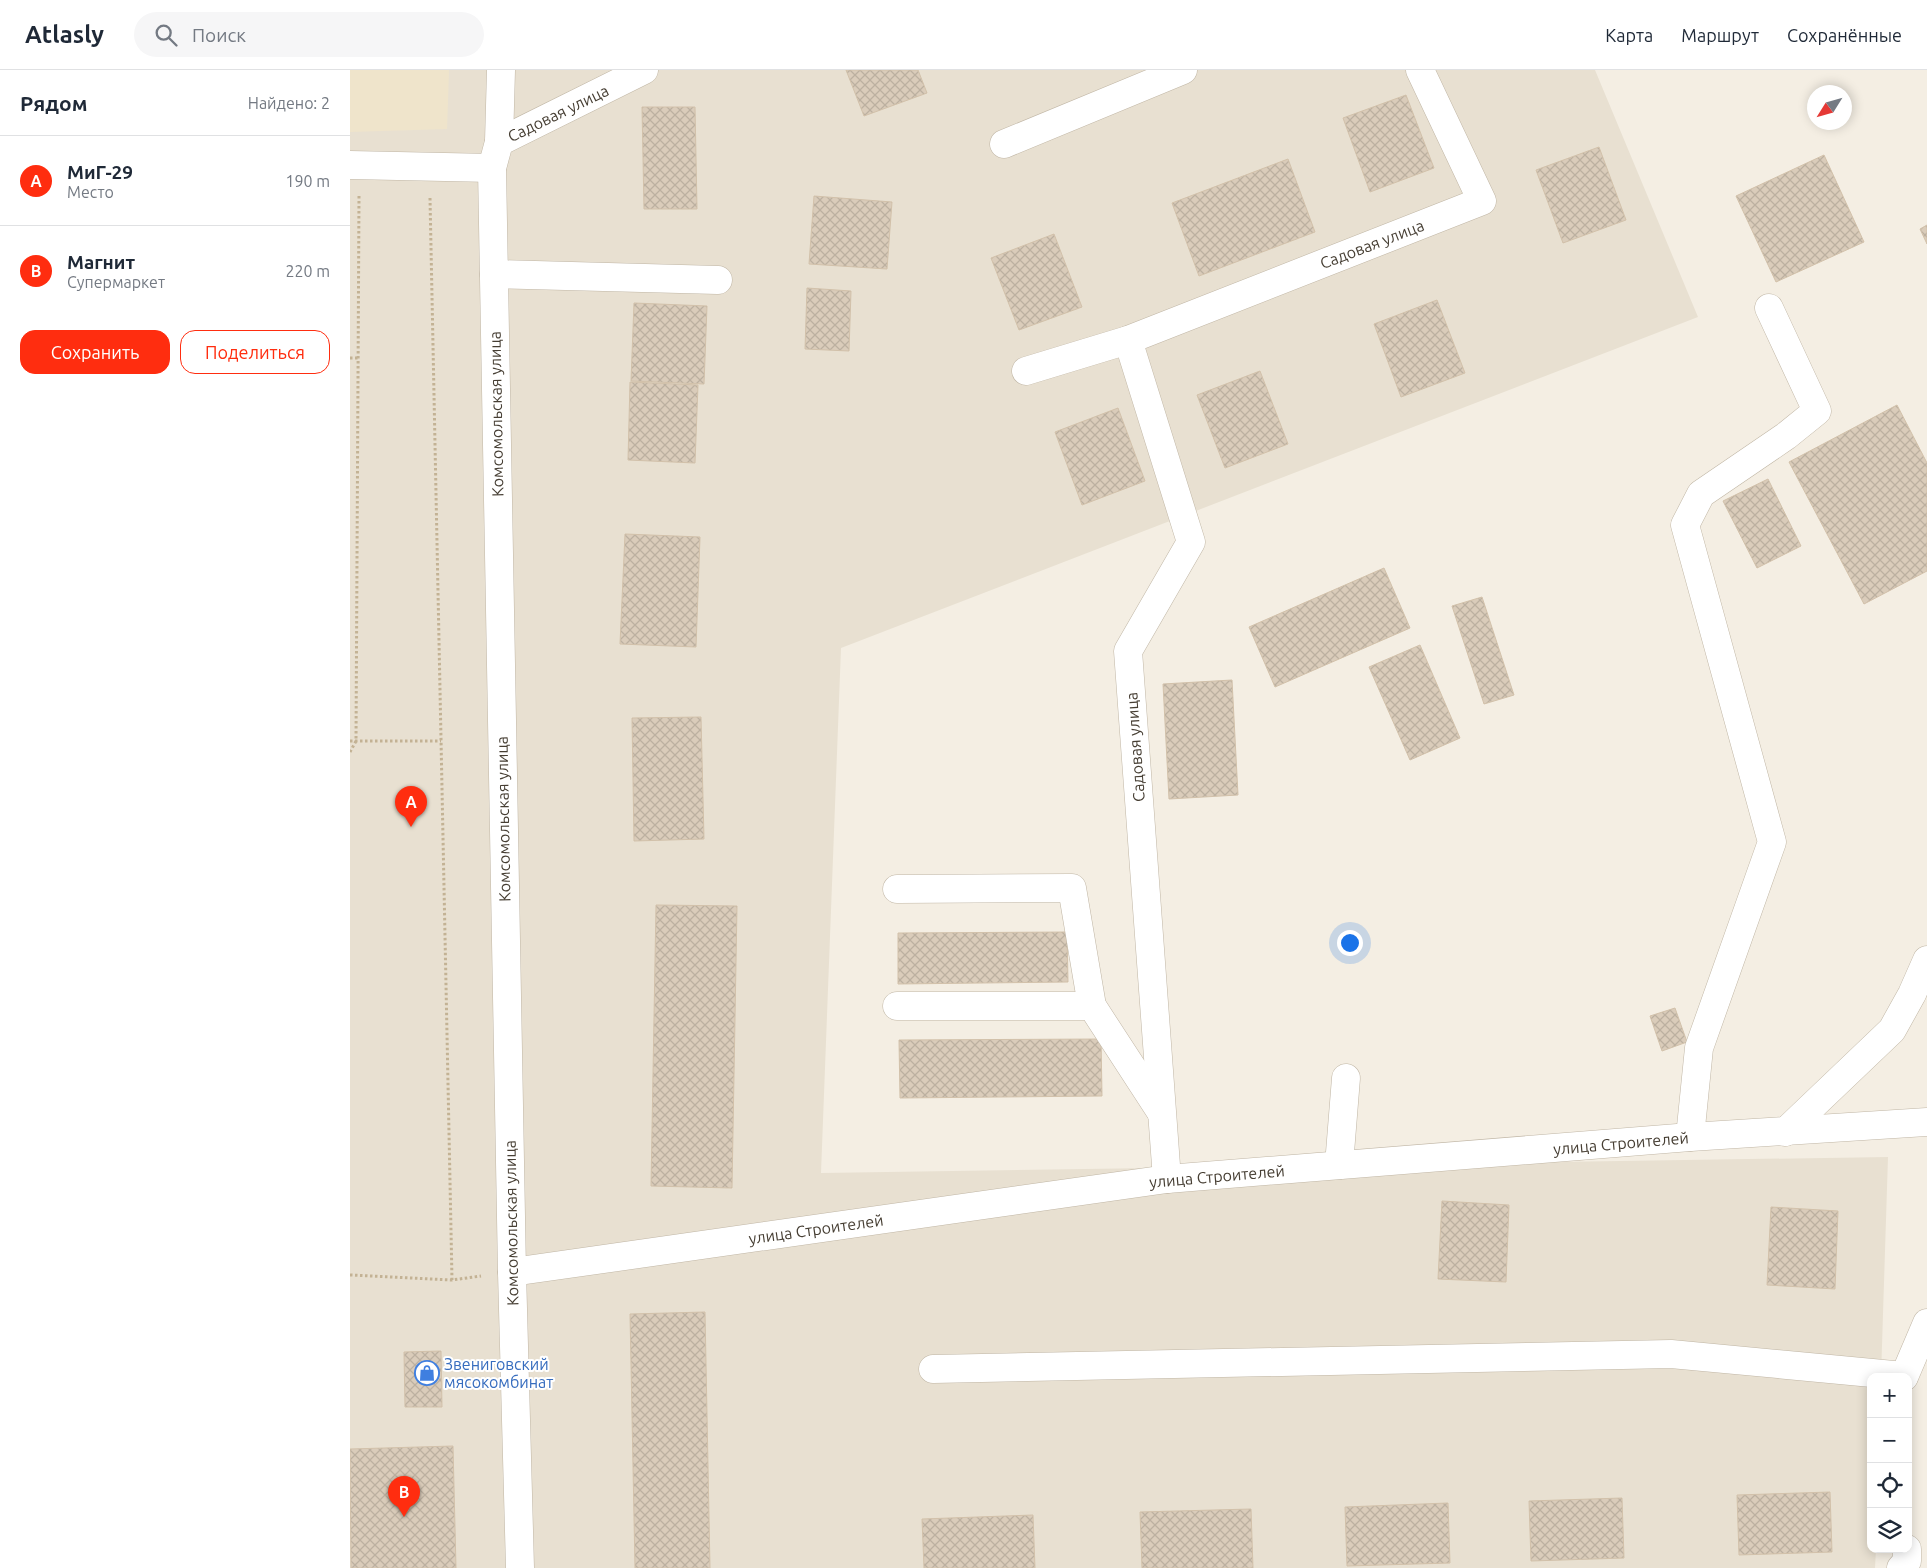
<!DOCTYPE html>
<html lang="ru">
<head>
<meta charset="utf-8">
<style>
	:root { --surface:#fff; --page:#f6f6f7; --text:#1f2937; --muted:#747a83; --line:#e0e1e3; --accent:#ff2d0f }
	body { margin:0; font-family:Ubuntu,sans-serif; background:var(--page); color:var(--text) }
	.controls { position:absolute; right:15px; bottom:15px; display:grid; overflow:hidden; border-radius:10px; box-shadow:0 2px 12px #0003 }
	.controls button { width:45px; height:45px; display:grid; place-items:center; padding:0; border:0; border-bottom:1px solid var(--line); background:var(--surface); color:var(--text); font:25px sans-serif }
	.compass { position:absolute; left:1457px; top:15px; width:45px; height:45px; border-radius:50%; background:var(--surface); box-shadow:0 2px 12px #0003; rotate:233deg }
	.you { position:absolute; left:999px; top:872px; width:18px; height:18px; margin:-12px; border:4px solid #fff; border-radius:50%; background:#1a73e8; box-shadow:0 0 0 8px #1a73e833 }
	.badge { display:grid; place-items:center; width:32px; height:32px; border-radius:50%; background:var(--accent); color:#fff; font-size:16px; font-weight:700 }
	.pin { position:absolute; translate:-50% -41px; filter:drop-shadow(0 1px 2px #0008) }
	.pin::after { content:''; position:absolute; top:26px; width:18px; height:15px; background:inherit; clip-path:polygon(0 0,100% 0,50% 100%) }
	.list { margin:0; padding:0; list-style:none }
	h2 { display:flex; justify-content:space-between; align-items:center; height:65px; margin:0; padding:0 20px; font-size:21px }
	h2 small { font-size:16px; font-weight:400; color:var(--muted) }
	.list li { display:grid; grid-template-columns:32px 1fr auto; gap:15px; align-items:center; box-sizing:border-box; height:90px; padding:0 20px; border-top:1px solid var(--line) }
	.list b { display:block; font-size:19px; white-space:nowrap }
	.list p { margin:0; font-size:16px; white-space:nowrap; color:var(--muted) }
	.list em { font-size:16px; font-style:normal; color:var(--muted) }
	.actions { display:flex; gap:10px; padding:15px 20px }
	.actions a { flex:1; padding:11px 0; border:1px solid var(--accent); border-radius:15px; text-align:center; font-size:18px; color:var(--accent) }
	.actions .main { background:var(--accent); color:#fff }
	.icon { flex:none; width:28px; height:28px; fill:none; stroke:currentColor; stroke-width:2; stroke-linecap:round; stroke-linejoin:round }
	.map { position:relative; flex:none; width:1577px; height:1498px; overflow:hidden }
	header { display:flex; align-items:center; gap:30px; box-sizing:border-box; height:70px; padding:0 25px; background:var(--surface); border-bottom:1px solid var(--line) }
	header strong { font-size:24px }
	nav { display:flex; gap:28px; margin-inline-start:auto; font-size:18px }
	.search { width:350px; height:45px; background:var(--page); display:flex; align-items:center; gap:12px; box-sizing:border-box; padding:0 18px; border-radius:28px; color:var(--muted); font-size:19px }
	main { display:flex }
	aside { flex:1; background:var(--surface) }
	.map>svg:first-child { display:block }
	.residential { fill:#e8e0d1 }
	.education { fill:#efe4cb }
	.building { fill:url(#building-cross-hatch); stroke:#d2c1aa }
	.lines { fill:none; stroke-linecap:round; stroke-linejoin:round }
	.minor-casing { stroke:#c0b6a5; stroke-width:29 }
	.path { stroke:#c3b294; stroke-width:3; stroke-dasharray:2.5 2.5; stroke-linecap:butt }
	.minor { stroke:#fff; stroke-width:28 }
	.labels { text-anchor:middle; stroke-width:4; stroke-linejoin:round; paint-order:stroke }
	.street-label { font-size:16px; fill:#463e33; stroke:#fff }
	.shop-label { font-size:16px; fill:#366cbe; stroke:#fff; text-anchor:start }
</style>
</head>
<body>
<header>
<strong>Atlasly</strong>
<div class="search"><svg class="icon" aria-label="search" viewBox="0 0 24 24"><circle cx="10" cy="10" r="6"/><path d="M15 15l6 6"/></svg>Поиск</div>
<nav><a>Карта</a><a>Маршрут</a><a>Сохранённые</a></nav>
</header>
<main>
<aside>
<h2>Рядом<small>Найдено: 2</small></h2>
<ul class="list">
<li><span class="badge">A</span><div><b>МиГ-29</b><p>Место</p></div><em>190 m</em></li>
<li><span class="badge">B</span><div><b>Магнит</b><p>Супермаркет</p></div><em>220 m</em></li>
</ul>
<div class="actions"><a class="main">Сохранить</a><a>Поделиться</a></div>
</aside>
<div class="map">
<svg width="1577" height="1498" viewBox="0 0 1577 1498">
	<defs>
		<pattern id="building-cross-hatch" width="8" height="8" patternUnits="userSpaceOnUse" patternTransform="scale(1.25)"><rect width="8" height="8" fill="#daccba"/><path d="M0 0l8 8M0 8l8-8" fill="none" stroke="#bcb0a0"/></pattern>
	</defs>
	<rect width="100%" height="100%" fill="#f4eee3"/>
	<polygon class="residential" points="0,0 1245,0 1348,247 491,578 471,1103 1538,1087 1531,1307 1521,1307 1521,1479 1526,1479 1525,1498 0,1498"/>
	<polygon class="education" points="0,0 99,0 97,59 0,62"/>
	<g class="building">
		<polygon points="496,0 568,0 577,23 514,46"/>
		<polygon points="1056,25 1084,98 1020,122 993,48"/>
		<polygon points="292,37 345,37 347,139 294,139"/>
		<polygon points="1249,77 1276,150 1213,173 1186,100"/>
		<polygon points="1474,85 1514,172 1426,212 1386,126"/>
		<polygon points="938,89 965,162 849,206 822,133"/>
		<polygon points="464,126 542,132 537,199 459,194"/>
		<polygon points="1577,155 1577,174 1570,159"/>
		<polygon points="704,164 732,237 669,260 641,188"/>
		<polygon points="457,218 501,221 499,281 455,279"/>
		<polygon points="1087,230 1115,303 1051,327 1024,254"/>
		<polygon points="284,233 357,236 354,314 281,311"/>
		<polygon points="910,301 938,374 875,398 847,325"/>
		<polygon points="280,312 348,315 345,393 278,390"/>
		<polygon points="1547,335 1577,393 1577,501 1514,534 1439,392"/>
		<polygon points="768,338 795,411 732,435 705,362"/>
		<polygon points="1418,409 1451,476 1407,498 1373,431"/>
		<polygon points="275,464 350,467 346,577 270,574"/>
		<polygon points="1034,498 1060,558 925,617 899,557"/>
		<polygon points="1132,527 1164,625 1134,634 1102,536"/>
		<polygon points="1070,575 1110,668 1060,690 1019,597"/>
		<polygon points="882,610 888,725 819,729 813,614"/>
		<polygon points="351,647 354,769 284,771 282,648"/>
		<polygon points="306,835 387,836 382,1118 301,1116"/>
		<polygon points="717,862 718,912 548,914 548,863"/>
		<polygon points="1325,938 1337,972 1312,981 1300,946"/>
		<polygon points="751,969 752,1026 550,1028 549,970"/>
		<polygon points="1092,1131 1159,1135 1156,1212 1088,1209"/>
		<polygon points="1421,1137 1488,1141 1485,1219 1417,1215"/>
		<polygon points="355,1242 360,1498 285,1498 280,1244"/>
		<polygon points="91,1281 92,1337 55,1337 54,1282"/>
		<polygon points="103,1376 106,1498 1,1498 0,1379"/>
		<polygon points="1480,1422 1482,1482 1389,1485 1387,1425"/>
		<polygon points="1272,1428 1274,1488 1181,1491 1179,1431"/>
		<polygon points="1098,1433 1100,1493 997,1496 995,1437"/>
		<polygon points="901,1439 903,1498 792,1498 790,1442"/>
		<polygon points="683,1445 685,1498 574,1498 572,1449"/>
	</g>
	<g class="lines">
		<defs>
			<g id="minor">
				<polyline points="151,0 149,72 142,98 162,1202 170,1498"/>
				<polyline points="149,72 294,0"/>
				<polyline points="654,74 833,0"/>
				<polyline points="0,95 142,98"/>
				<polyline points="144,204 368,210"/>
				<polyline points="778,270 841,472 778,581 817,1109"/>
				<polyline points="676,301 778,270 1132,131 1070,0"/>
				<polyline points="547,819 722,818 742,936 811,1042"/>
				<polyline points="547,936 742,936"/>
				<polyline points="1435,1062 1542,960 1562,924 1577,890"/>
				<polyline points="1340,1067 1349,978 1422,772 1335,455 1351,424 1436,366 1467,341 1419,238"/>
				<polyline points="989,1095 996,1008"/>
				<polyline points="162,1202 817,1109 1340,1067 1577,1052"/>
				<polyline points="583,1299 1321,1284 1554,1306"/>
				<polyline points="1554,1307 1577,1253"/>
				<polyline points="1551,1498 1557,1491 1557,1479"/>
			</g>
		</defs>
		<use href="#minor" class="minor-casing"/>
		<g class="path">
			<polyline points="80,128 102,1210"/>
			<polyline points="0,288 9,288"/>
			<polyline points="0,671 91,671"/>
			<polyline points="0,682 6,671 9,126"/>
			<polyline points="0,1205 102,1210 131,1206"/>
		</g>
		<use href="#minor" class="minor"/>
	</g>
	<defs>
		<symbol id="shop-ring" viewBox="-11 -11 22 22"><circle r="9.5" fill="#fff" stroke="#3f7fe0" stroke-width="1.5"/><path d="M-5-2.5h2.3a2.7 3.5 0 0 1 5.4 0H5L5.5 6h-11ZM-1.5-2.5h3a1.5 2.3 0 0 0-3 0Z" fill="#3f7fe0"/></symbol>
	</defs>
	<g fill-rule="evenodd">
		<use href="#shop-ring" x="63" y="1289" width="28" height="28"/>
	</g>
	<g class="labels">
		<g class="street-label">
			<text transform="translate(208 43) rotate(-26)" y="6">Садовая улица</text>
			<text transform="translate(1022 174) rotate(-21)" y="6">Садовая улица</text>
			<text transform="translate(146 344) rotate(-91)" y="6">Комсомольская улица</text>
			<text transform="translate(785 677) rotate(-94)" y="6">Садовая улица</text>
			<text transform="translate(153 749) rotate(-91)" y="6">Комсомольская улица</text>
			<text transform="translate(1271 1073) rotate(-5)" y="6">улица Строителей</text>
			<text transform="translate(867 1106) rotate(-5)" y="6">улица Строителей</text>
			<text transform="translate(161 1153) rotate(-91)" y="6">Комсомольская улица</text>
			<text transform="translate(466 1159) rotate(-8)" y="6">улица Строителей</text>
		</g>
		<g class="shop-label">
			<text x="94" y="1300">Звениговский<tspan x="94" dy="18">мясокомбинат</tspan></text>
		</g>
	</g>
</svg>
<div class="controls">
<button>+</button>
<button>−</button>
<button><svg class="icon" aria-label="locate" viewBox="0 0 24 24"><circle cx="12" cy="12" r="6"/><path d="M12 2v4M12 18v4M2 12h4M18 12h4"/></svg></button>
<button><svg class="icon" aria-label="layers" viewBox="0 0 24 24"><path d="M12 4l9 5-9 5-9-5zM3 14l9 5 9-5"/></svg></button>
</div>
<svg class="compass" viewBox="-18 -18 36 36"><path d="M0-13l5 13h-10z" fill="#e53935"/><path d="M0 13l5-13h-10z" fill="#747a83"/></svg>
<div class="you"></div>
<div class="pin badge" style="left:61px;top:757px">A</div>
<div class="pin badge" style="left:54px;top:1447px">B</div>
</div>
</main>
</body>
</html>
